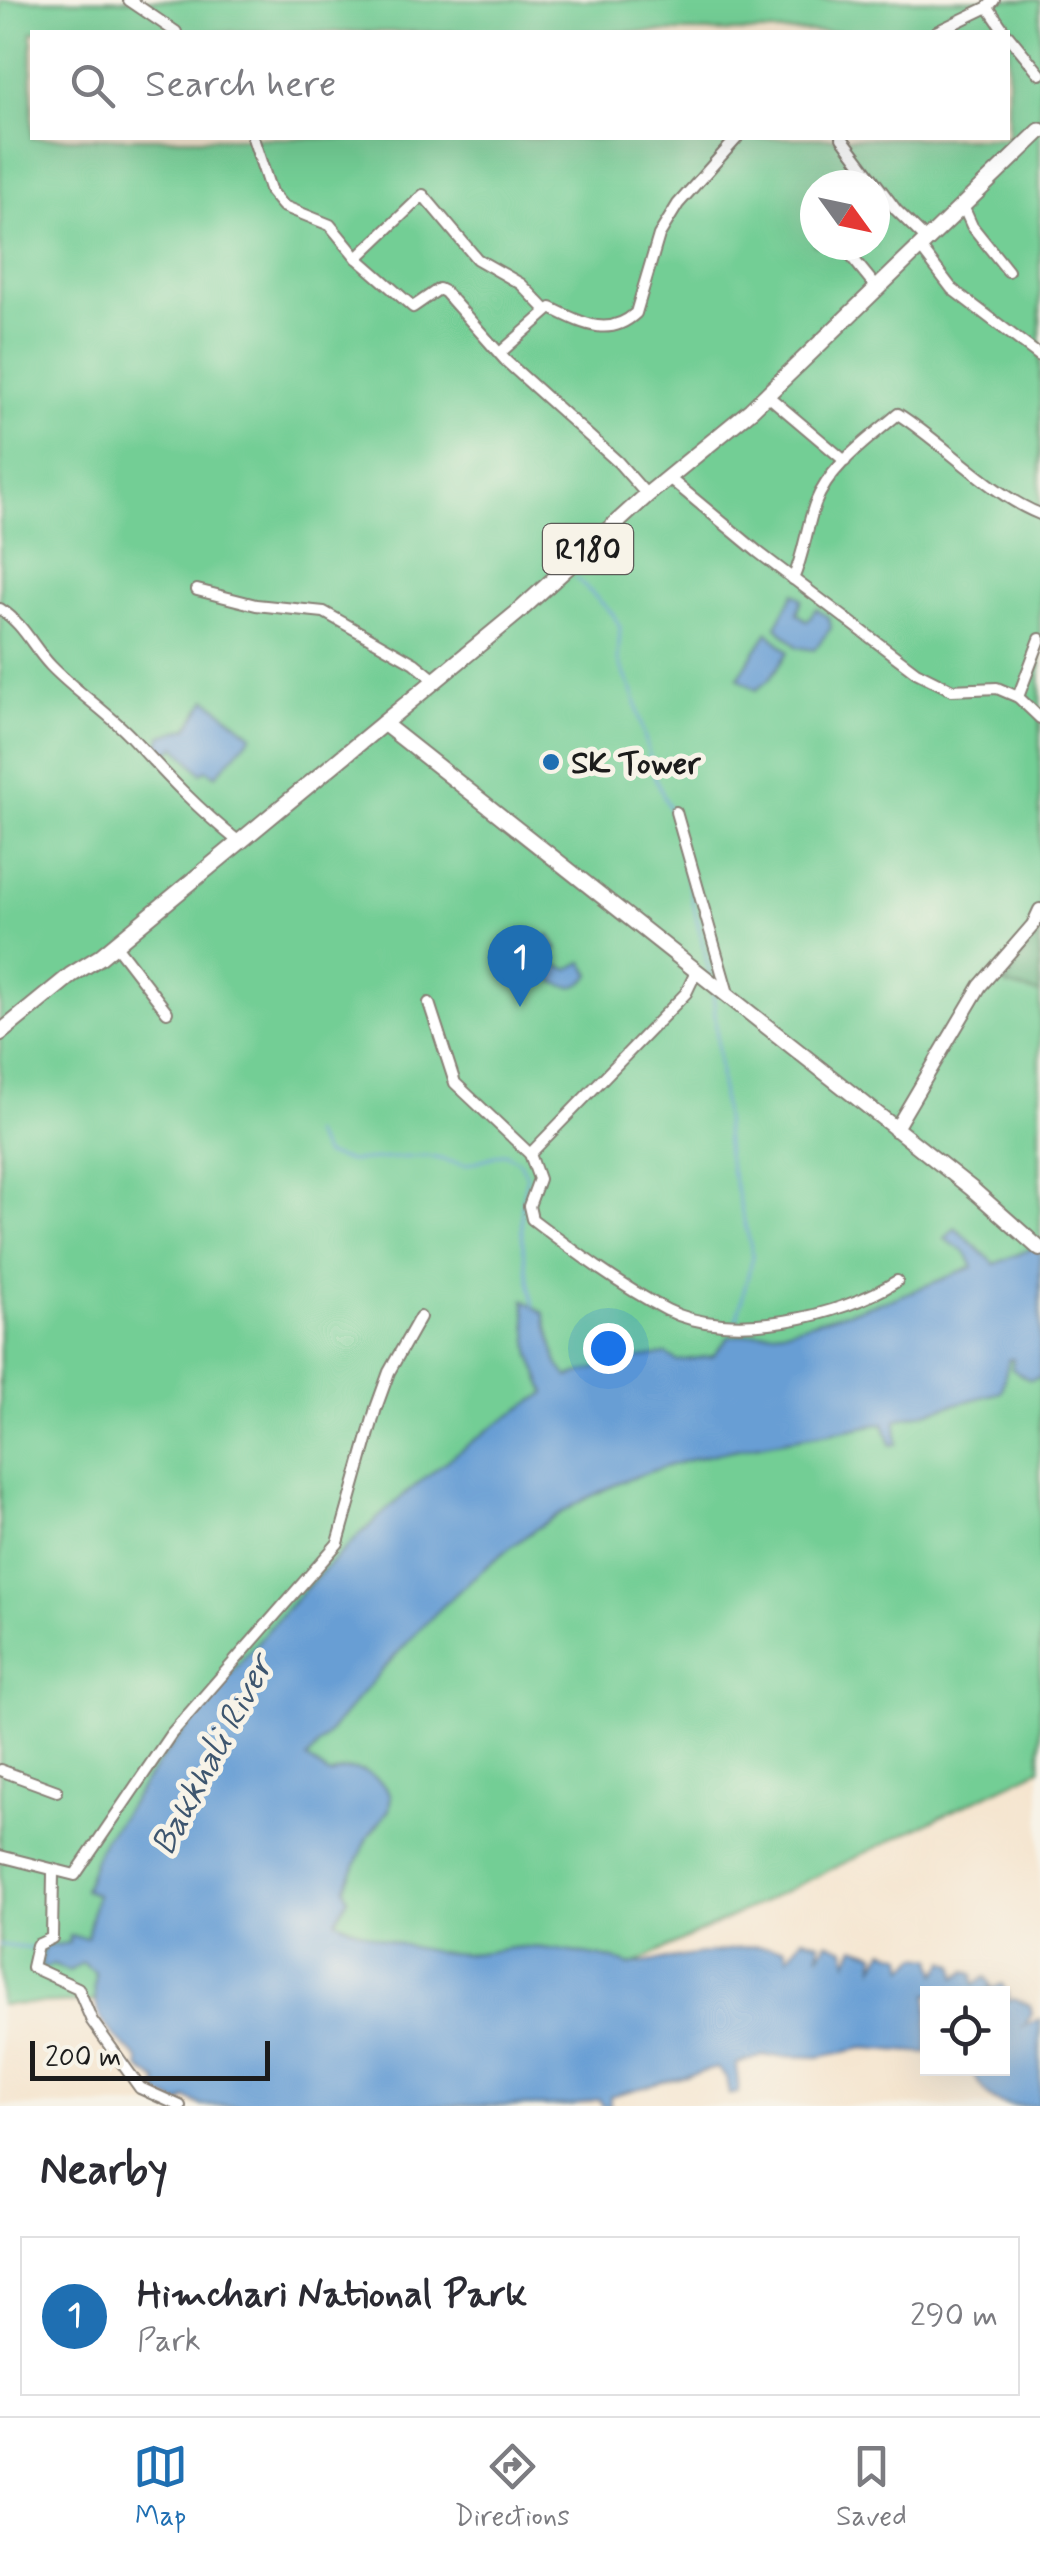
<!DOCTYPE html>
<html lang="en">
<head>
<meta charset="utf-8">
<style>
	:root { --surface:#fff; --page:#f2f2f3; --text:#2b2b33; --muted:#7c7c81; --line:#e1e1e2; --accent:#1f6fb2 }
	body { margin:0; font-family:Mynerve,sans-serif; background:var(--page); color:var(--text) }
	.controls { position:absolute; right:30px; bottom:30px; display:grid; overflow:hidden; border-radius:0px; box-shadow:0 10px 40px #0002 }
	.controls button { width:90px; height:90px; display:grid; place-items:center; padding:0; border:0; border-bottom:2px solid var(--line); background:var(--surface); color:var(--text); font:50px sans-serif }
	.compass { position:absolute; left:800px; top:170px; width:90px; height:90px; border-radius:50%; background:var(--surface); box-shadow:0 10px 40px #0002; rotate:123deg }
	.scale { position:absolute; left:30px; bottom:25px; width:240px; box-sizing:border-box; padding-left:10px; border:5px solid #1c1c1c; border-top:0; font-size:28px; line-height:35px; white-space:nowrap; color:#1c1c1c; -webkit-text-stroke:8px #f7f3e8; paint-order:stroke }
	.you { position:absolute; left:608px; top:1348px; width:35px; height:35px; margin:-25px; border:8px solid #fff; border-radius:50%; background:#1a73e8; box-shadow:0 0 0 15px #1a73e833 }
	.badge { display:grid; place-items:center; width:65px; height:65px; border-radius:50%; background:var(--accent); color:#fff; font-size:32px; font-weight:700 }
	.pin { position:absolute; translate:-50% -82px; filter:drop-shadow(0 2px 5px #0008) }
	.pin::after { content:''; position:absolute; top:52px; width:35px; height:30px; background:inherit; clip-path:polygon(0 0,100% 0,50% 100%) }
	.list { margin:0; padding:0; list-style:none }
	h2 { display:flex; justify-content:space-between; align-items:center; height:130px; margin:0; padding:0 40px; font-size:42px }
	h2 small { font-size:32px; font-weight:400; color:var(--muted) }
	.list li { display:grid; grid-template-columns:65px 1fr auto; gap:30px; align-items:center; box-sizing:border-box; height:160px; margin:0 20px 20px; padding:0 20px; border:2px solid var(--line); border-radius:0px }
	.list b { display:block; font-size:38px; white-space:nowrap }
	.list p { margin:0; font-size:32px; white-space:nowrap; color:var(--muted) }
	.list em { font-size:32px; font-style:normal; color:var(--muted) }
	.icon { flex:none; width:55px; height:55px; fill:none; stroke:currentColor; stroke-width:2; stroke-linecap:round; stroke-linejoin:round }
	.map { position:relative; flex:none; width:1040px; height:2106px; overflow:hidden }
	.search { position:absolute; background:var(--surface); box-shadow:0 10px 40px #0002; left:30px; right:30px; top:30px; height:110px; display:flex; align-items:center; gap:25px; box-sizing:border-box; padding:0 35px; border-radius:0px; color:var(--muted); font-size:38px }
	.sheet { height:310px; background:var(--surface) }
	nav { display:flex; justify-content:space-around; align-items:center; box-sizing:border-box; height:140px; border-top:2px solid var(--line); background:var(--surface); font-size:28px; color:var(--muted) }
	nav a { display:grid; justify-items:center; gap:5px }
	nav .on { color:var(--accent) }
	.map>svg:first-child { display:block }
	.green { fill:#73ce95; stroke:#487558; stroke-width:2.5; fill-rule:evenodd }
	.forest { fill:#5eb17e; stroke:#3d664d; stroke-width:2.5 }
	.water { fill:#679ed4; stroke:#425d78; stroke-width:2.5 }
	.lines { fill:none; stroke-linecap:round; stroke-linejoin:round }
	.stream { stroke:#679ed4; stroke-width:2.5 }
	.minor-casing { stroke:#888076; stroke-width:14 }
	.tertiary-casing { stroke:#888076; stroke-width:16 }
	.secondary-casing { stroke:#888076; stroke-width:18 }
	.primary-casing { stroke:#888076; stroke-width:19 }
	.minor { stroke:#fff; stroke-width:10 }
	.tertiary { stroke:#fff; stroke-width:12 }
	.secondary { stroke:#fff; stroke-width:14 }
	.primary { stroke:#fff; stroke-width:15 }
	.poi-dot { fill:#1f6fb2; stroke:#f7f3e8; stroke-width:4 }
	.labels { text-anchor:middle; stroke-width:10; stroke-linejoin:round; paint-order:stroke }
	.shield { fill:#f7f3e8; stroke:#5e5c59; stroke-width:2.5 }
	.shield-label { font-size:30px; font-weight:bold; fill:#1c1c1c }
	.poi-label { font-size:32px; font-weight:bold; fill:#1c1c1c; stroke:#f7f3e8; text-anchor:start }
	.water-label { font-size:35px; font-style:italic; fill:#3e566f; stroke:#f7f3e8 }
</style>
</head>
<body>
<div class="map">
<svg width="1040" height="2106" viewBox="0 0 1040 2106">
	<rect width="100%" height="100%" fill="#f7f3e8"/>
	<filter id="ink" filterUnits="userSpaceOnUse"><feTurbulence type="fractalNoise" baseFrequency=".01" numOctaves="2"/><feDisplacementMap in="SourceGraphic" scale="20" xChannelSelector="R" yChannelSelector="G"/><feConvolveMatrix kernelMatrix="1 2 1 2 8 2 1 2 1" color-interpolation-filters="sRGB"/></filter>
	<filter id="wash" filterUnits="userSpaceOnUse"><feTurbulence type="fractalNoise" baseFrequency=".0048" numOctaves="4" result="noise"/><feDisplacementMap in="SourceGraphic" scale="40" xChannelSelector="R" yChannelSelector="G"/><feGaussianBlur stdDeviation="2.25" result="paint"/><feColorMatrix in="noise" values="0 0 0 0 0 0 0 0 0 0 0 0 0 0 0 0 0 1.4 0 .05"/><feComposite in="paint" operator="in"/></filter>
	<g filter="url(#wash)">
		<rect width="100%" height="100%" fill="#f5e5cf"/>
		<path class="green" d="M 0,0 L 1040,0 L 1040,1769 L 592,1984 L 0,2005 ZM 32,32 L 1008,32 L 1008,138 L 32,138 ZM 815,185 L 875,185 L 875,245 L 815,245 Z"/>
		<polygon class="forest" points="1039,929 1040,994 1005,985"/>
		<g class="water">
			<polygon points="794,593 802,599 797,613 807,621 816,609 829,618 831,628 814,650 797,647 776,626"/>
			<polygon points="768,632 788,652 769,680 756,690 738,678"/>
			<polygon points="207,699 252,735 216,775 206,770 201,773 176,746 160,759 157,749 162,736 188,728"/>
			<path d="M 549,935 L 557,949 L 552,953 L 542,951 L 545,962 L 569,969 L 583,962 L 591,975 C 568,1003 540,974 530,950 L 536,941 Z"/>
			<path d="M 955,1228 L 995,1264 L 1040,1245 L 1040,1377 L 1030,1380 L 1012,1369 L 1013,1359 L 1009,1359 L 1001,1392 L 896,1420 L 897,1444 L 891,1445 L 884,1423 C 796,1441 699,1449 617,1484 C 487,1540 396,1652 307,1759 L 330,1775 C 354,1762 376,1773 391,1795 L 389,1810 L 369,1836 L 345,1888 L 348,1899 L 336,1920 C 372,1938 421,1953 463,1954 C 483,1954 504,1948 524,1947 C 539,1946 621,1958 629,1965 L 754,1946 L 785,1948 L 788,1957 L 803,1938 L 820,1942 L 819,1956 L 827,1942 L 845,1949 L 848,1961 L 855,1946 L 875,1953 L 875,1966 L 884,1950 L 904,1956 L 906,1968 L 918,1956 L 933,1958 L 937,1974 L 946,1961 L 955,1965 L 956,1978 L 966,1971 L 973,1974 L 974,1984 L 986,1977 L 991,1985 L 988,1990 L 1002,1984 L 1009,1996 L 1003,2002 L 1002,1994 L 928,1994 L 927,2053 L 864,2048 L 819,2057 L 764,2056 L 737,2064 L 738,2093 L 729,2095 L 726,2077 L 717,2068 L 610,2096 L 610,2106 L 603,2106 L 599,2099 L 570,2106 L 202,2106 L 187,2098 L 180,2104 L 158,2094 L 158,2081 L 139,2068 L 138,2059 C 109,2029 89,2020 96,1973 L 82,1963 L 69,1971 L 52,1965 L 41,1969 L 43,1947 L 69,1943 L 69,1936 L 87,1938 L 96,1894 L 84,1890 C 91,1873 96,1848 108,1834 C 127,1811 142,1784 161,1760 C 173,1743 188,1729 200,1713 C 294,1590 412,1472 546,1393 L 531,1356 L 524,1300 L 544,1313 L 558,1364 L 568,1377 L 611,1364 L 616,1354 L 618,1361 L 667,1354 L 678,1361 L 713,1356 L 729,1337 L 789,1329 L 892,1299 L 973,1267 L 966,1253 L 945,1239 Z"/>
			<path d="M 1013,1999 L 1030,2005 L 1032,2014 L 1024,2026 L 1040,2019 L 1040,2106 C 993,2106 993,2106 970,2069 L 1002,2068 L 1003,2003 Z"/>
		</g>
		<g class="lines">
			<g class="stream">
				<polyline points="567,542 568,556"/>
				<polyline points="576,578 613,614 620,627 618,660 634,695 655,778 672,814"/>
				<polyline points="675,827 710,975"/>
				<polyline points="713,992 727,1155 753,1255 737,1319"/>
				<path d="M 312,1134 L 325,1155 L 350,1161 L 427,1156 L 465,1165 L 505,1153 L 519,1161 L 527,1176 C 515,1221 525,1261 534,1306"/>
				<polyline points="0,1945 33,1949"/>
			</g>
		</g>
	</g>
	<g filter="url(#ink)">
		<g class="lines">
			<defs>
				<g id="minor">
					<polyline points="129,0 176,32"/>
					<polyline points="994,0 988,7 1005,32"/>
					<polyline points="936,32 988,7"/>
					<polyline points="1008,35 1040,74"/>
					<polyline points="253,138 271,192 283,206 330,225 357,258 413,307 439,289 445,292 507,362 618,462 647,495"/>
					<polyline points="842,138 896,210 927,240"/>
					<polyline points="963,206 972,226 1008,271"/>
					<polyline points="842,245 877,288"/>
					<polyline points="920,247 952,289 1040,356"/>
					<polyline points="357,258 423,195 477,259 521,284 546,310"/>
					<path d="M 501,352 L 551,308 C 580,322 608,339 636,313 L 659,235 L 678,204 L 737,138"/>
					<polyline points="767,395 845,461"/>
					<polyline points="669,478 758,552 916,672 952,690 997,688 1018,697 1040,718"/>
					<path d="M 793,579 C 804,554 806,529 815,504 C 830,465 868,440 898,414 C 944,443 991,495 1040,514"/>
					<polyline points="197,590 256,605 324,612 414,663 435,680"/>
					<path d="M 0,609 C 24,624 32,646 51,666 C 76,692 108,712 133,739 C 168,777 198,809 239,842"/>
					<polyline points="1018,697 1040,639"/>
					<polyline points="676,812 729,997"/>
					<polyline points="114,943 167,1012"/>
					<path d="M 429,1003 L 455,1083 L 530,1154 L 539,1179 L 529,1206 L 532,1219 C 574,1251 620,1286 667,1310 C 730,1342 841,1317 897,1281"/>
					<polyline points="530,1154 686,993 697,970"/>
					<polyline points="0,1770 57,1791"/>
					<polyline points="0,1856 75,1875 171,1734 338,1543 376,1408 389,1372 420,1317"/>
					<polyline points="53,1873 52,1938 37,1945 32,1967 78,1988 92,2021 140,2088 180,2106"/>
				</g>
				<polyline id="tertiary" points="895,1130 980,986 1033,925 1040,910"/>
				<polyline id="secondary" points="383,723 971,1188 1040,1249"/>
				<polyline id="primary" points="0,1033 71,975 100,957 517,613 647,495 751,410 1040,131"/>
			</defs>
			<use href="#minor" class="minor-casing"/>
			<use href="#tertiary" class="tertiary-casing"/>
			<use href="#secondary" class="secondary-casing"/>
			<use href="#primary" class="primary-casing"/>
			<use href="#minor" class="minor"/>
			<use href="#tertiary" class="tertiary"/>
			<use href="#secondary" class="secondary"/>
			<use href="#primary" class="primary"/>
		</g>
	</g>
	<circle class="poi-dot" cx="551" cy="762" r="10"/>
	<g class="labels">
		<rect class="shield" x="543" y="524" width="90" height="50" rx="8"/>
		<g class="shield-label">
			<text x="588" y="559">R180</text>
		</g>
		<g class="poi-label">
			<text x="571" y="773">SK Tower</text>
		</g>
		<g class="water-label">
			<text transform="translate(211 1755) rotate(-62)" y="12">Bakkhali River</text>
		</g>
	</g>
</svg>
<div class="controls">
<button><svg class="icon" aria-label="locate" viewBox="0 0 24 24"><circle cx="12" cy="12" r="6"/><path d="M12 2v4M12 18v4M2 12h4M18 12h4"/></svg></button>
</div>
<svg class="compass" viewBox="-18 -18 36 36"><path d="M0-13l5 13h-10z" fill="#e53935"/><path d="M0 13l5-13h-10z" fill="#7c7c81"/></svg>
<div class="scale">200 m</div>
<div class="you"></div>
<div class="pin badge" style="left:520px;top:1007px">1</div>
<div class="search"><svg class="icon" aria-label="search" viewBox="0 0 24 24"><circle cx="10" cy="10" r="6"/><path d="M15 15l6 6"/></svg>Search here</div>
</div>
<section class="sheet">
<h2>Nearby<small></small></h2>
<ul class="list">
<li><span class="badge">1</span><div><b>Himchari National Park</b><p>Park</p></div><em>290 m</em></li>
</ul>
</section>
<nav>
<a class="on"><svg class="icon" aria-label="map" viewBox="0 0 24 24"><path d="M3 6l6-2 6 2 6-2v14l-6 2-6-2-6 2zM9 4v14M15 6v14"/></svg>Map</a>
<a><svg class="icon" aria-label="directions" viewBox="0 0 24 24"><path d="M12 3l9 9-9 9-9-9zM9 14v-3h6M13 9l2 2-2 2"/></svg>Directions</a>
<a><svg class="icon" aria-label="saved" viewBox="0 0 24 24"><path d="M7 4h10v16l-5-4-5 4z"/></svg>Saved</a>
</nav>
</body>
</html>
